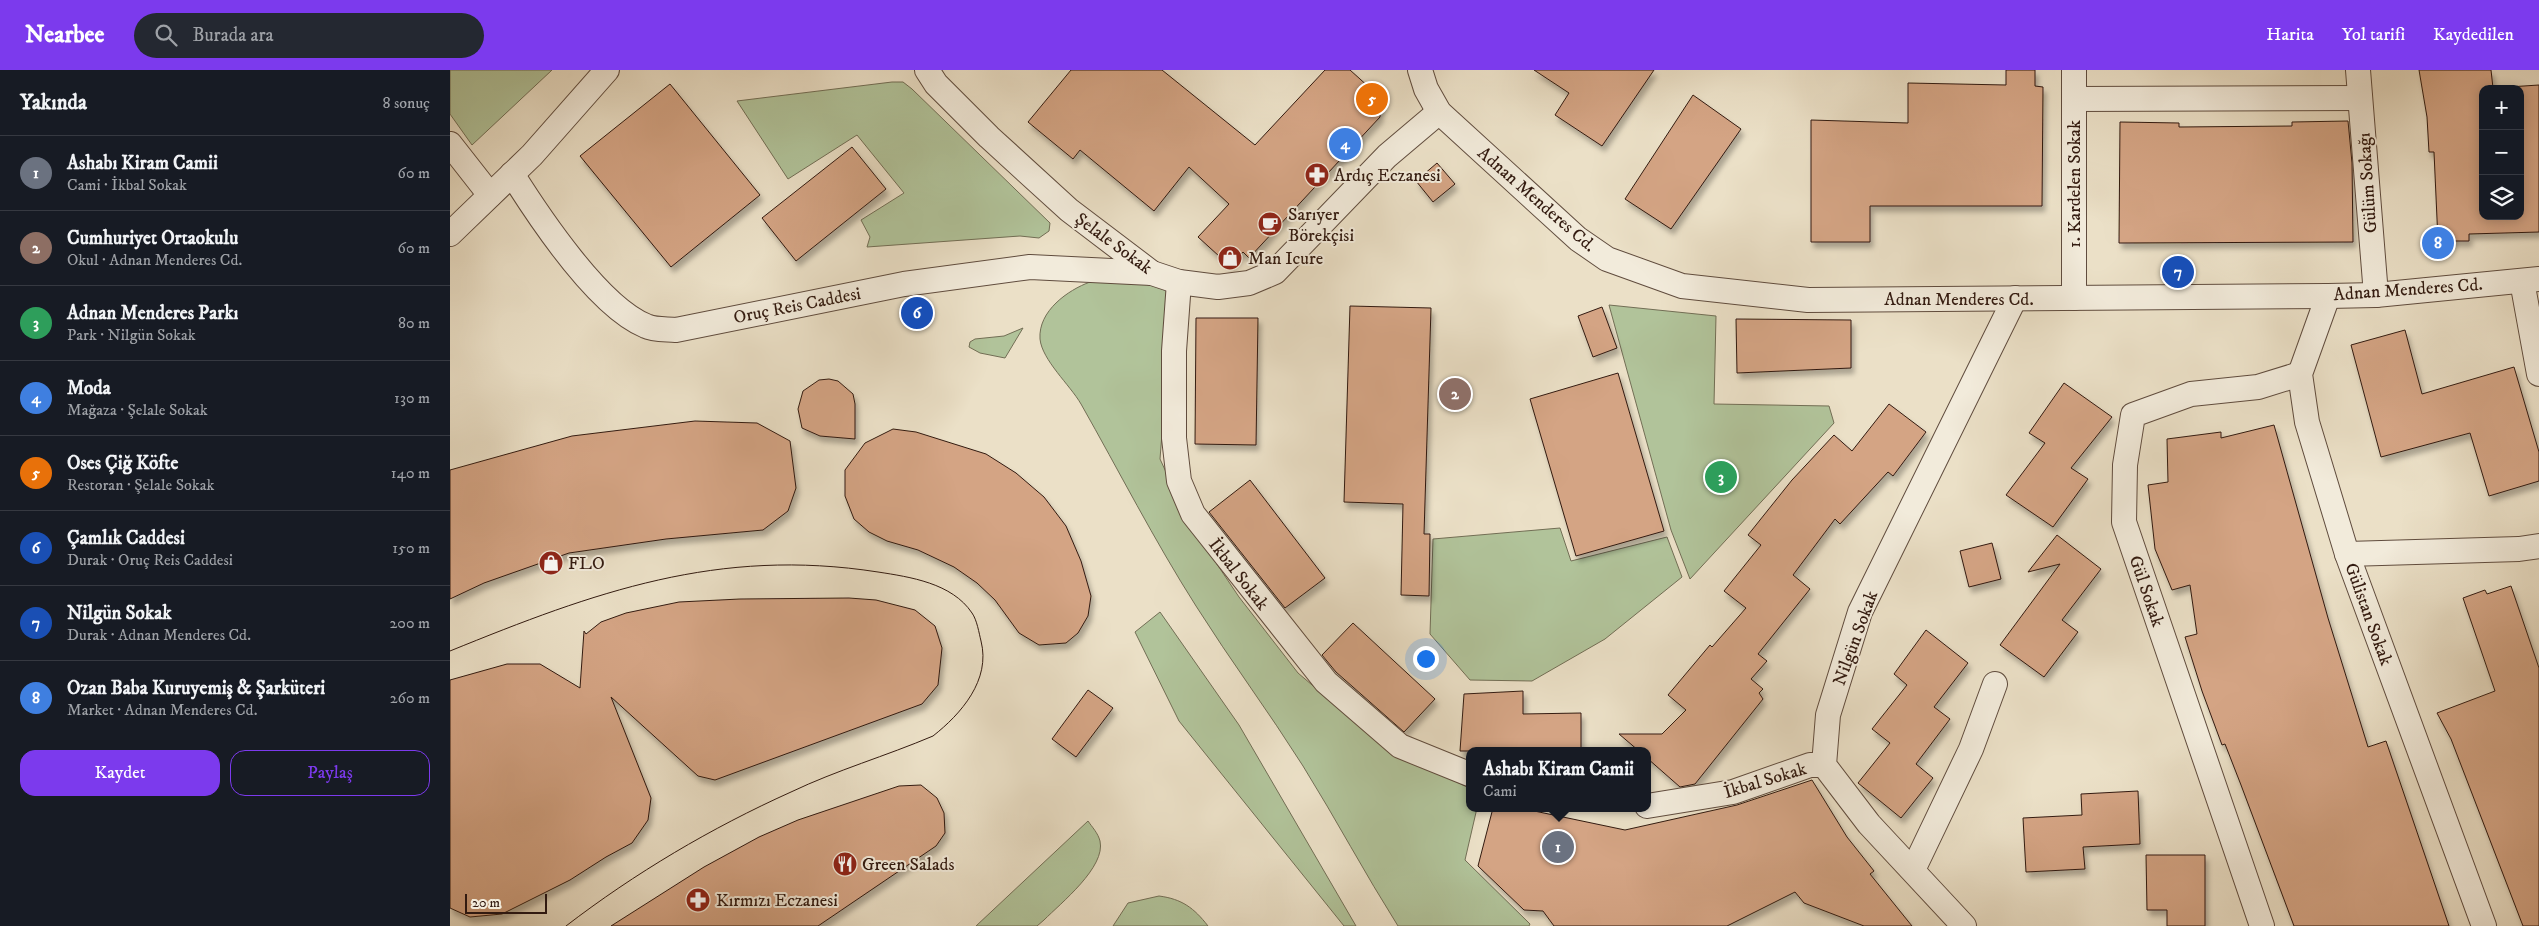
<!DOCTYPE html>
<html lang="tr">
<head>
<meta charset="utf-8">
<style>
	:root { --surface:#171b24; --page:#242831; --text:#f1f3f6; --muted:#9ea1a6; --line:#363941; --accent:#7c3aed }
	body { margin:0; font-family:"IM FELL DW Pica",serif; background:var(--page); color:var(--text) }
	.controls { position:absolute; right:15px; top:15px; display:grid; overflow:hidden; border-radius:10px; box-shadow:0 2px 12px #0003 }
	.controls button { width:45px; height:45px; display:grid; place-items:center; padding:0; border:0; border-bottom:1px solid var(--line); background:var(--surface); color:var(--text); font:25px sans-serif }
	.scale { position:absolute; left:15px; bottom:12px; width:82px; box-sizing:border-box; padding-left:5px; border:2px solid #321a10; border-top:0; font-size:14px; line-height:18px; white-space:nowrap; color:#321a10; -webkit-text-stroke:4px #f2ebdb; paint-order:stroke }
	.you { position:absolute; left:975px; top:588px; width:18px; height:18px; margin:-12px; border:4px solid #fff; border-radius:50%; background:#1a73e8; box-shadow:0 0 0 8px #1a73e833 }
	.badge { display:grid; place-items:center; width:32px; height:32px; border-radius:50%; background:var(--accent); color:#fff; font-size:16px; font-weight:700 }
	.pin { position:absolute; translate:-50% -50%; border:2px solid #fff; box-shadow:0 1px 5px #0006 }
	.popup { position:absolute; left:1016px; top:677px; width:185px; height:65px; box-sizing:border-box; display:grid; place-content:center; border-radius:10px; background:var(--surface); filter:drop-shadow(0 1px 4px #0005); font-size:16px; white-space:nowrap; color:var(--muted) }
	.popup b { font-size:19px; color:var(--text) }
	.popup::after { content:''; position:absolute; left:50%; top:100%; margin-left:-10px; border:10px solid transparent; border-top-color:var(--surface) }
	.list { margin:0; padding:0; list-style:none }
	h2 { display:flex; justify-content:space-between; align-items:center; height:65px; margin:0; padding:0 20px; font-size:21px }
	h2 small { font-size:16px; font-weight:400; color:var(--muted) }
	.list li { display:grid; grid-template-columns:32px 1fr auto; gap:15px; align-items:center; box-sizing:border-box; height:75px; padding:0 20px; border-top:1px solid var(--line) }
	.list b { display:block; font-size:19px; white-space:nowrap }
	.list p { margin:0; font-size:16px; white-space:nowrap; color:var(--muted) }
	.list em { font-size:16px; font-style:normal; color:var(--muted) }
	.actions { display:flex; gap:10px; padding:15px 20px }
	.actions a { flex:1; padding:11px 0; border:1px solid var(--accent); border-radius:15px; text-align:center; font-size:18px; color:var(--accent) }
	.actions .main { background:var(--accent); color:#fff }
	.icon { flex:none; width:28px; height:28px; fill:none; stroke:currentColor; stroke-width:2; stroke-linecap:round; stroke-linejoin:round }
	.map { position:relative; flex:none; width:2089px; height:856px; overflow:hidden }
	header { display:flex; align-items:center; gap:30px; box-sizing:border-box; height:70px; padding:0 25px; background:var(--accent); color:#fff }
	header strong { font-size:24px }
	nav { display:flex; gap:28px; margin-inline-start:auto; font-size:18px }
	.search { width:350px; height:45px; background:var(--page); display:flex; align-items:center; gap:12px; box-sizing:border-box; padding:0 18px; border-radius:28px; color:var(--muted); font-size:19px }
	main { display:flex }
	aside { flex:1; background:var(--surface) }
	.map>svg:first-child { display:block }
	.green { fill:#b1c39a; stroke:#726e55 }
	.building { fill:#d4a484; stroke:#321a10; fill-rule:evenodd; filter:url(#shadow) }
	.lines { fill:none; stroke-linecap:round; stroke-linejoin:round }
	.minor-casing { stroke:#604c3e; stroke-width:26 }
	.minor { stroke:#f2ebdb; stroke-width:24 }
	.tram { stroke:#321a10; stroke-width:1 }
	.labels { text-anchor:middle; stroke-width:4; stroke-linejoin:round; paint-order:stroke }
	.poi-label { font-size:18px; fill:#321a10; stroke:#f2ebdb; text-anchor:start }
	.street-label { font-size:18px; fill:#321a10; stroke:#f2ebdb }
</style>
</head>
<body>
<header>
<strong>Nearbee</strong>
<div class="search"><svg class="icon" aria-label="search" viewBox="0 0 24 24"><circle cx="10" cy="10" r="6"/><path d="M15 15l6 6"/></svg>Burada ara</div>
<nav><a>Harita</a><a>Yol tarifi</a><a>Kaydedilen</a></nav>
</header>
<main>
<aside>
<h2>Yakında<small>8 sonuç</small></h2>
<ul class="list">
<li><span class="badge" style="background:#6b7280">1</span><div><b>Ashabı Kiram Camii</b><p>Cami · İkbal Sokak</p></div><em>60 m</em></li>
<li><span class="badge" style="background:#8d6e63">2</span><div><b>Cumhuriyet Ortaokulu</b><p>Okul · Adnan Menderes Cd.</p></div><em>60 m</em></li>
<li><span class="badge" style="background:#2e9e5b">3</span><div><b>Adnan Menderes Parkı</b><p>Park · Nilgün Sokak</p></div><em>80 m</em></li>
<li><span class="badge" style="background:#3f7fe0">4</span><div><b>Moda</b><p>Mağaza · Şelale Sokak</p></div><em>130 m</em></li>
<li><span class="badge" style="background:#e8710a">5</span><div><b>Oses Çiğ Köfte</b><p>Restoran · Şelale Sokak</p></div><em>140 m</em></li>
<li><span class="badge" style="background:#1a4fb4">6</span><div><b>Çamlık Caddesi</b><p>Durak · Oruç Reis Caddesi</p></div><em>150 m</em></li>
<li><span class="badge" style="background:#1a4fb4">7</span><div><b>Nilgün Sokak</b><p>Durak · Adnan Menderes Cd.</p></div><em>200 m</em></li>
<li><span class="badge" style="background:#3f7fe0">8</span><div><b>Ozan Baba Kuruyemiş &amp; Şarküteri</b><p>Market · Adnan Menderes Cd.</p></div><em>260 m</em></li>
</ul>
<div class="actions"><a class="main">Kaydet</a><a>Paylaş</a></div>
</aside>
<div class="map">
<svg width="2089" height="856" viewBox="0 0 2089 856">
	<defs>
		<filter id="shadow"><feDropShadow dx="3" dy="5.5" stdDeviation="2.5" flood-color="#0004"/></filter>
	</defs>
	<rect width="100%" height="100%" fill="#ebe0c7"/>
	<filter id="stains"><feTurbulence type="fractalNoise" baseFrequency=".004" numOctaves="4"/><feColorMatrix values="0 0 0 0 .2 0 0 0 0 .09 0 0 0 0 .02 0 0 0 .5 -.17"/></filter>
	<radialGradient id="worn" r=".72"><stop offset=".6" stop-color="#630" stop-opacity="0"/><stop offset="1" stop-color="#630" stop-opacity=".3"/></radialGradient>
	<g class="green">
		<polygon points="0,0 102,0 22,75 0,44"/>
		<polygon points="442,12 453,12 462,19 600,153 599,161 589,168 570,166 417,177 420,167 411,150 454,123 407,65 338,109 287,31"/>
		<path d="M 640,212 L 710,214 L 718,221 L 722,234 L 710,389 L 740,454 L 789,527 L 848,603 L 929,672 L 1019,718 L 1019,738 L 1027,738 L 1015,790 L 1080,854 L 1079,856 L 948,856 C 915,804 886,749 853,696 C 819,642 780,590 746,536 C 704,470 669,401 631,334 C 620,315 592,290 590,269 C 588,241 618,220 640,212 Z"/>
		<polygon points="1159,235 1266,246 1264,334 1379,336 1384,353 1240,509 1221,460"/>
		<polygon points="573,258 555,288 530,283 519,277 520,272 525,269 554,266"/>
		<polygon points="1110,458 1121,491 1217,467 1232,507 1155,569 1082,611 1020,610 980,564 983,469"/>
		<polygon points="710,542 789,655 906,856 894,856 729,651 685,562"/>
		<path d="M 638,751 C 642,757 648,763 650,771 C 656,797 611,833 594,850 L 587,856 L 526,856 Z"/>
		<path d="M 709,826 C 732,829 744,838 758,856 L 663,856 L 678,833 Z"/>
	</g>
	<g class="building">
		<polygon points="621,0 712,0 805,75 875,0 900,0 930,27 930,47 799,188 793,182 780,196 748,167 779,134 739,97 704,141 630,80 623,89 578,52"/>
		<polygon points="1084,0 1204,0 1152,76 1105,45 1119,23"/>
		<polygon points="1556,0 1585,0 1585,16 1593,17 1592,136 1420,136 1420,172 1361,172 1361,50 1458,53 1458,13 1556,15"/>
		<path d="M 1969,0 L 2041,0 L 2043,18 L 2089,15 L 2089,162 L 2019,164 L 2019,171 L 1988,171 L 1984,82 L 1979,82 L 1977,47 ZM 2033,19 L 2070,19 L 2070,146 L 2033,146 Z"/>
		<polygon points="220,14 310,125 221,197 130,86"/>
		<polygon points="1243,25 1291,59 1221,159 1175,129"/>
		<polygon points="1898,51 1902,93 1903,172 1669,173 1670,52 1729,53 1729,57 1842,56 1842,52"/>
		<polygon points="402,77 436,119 346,191 312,148"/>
		<polygon points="987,93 1005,114 983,132 966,111"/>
		<polygon points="900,236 981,238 974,464 980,464 979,526 951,525 953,434 894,432"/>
		<polygon points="1152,237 1167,278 1143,287 1128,246"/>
		<polygon points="746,248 808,248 806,375 745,374"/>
		<polygon points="1286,249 1401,250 1401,298 1287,303"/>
		<polygon points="1955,260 1972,324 2064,297 2089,382 2089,411 2039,426 2020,363 1931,387 1901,275"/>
		<polygon points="1168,303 1214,461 1126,486 1080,329"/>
		<polygon points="379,309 388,311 403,324 405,334 405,369 370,366 352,358 348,339 353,321 369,310"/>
		<polygon points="1614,313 1662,347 1621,398 1638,409 1603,457 1556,425 1595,373 1579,363"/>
		<polygon points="1439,334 1476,362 1443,406 1438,402 1390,454 1385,449 1343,505 1360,519 1308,584 1317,591 1301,609 1313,619 1309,623 1313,629 1245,714 1230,717 1197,688 1197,681 1189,681 1169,664 1212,664 1236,640 1218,625 1260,575 1262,577 1296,538 1274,521 1311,475 1298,465 1342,410 1384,365 1402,381"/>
		<polygon points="245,351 307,353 340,371 346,418 338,441 313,460 216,469 119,483 34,513 0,529 0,400 122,366"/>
		<polygon points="1824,355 1878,548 1918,677 1936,671 1999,856 1844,856 1791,715 1775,674 1772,675 1752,621 1735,567 1747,564 1740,515 1722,520 1705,479 1698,415 1718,412 1717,369 1771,362 1771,368"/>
		<polygon points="443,359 466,362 536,384 566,403 594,427 616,456 631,491 641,526 638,546 628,563 616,573 589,575 569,563 545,530 527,513 504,497 468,480 437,471 419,462 404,449 395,426 395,400 415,373"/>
		<polygon points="800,410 875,508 835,538 759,442"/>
		<polygon points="1607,465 1651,499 1612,550 1628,562 1594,607 1550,575 1610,494 1578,502"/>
		<polygon points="1542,473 1551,509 1519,517 1510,481"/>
		<polygon points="2061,516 2089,598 2089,856 2073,856 2001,669 1987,643 2045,621 2013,528 2035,520 2037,524"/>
		<polygon points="399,528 426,530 465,540 485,556 492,578 488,615 472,634 265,710 248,706 161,627 201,728 198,750 182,773 156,787 120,810 52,844 20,847 0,838 0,610 57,594 90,594 130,618 134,561 136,564 151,552 176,543 229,532 290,529"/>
		<polygon points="903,553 985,629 954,662 886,602 872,585"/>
		<polygon points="1476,560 1518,593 1484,637 1500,649 1466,694 1483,708 1451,748 1408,713 1440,673 1422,659 1457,615 1444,604"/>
		<polygon points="638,620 663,638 626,687 602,669"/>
		<polygon points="1073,621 1073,644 1131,643 1131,681 1010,681 1014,624"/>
		<polygon points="1362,710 1397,767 1424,801 1420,804 1462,856 1414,856 1354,833 1345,822 1277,856 1104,856 1093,841 1074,840 1028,796 1043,738 1070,738 1175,760 1287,735"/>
		<polygon points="471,715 487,728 494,743 495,763 486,776 368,856 161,856 254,797 309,767 348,750 449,716"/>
		<polygon points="1688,721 1690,774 1633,777 1635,799 1576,802 1573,748 1632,745 1631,724"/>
		<polygon points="1696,785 1755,785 1755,856 1717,856 1717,840 1697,840"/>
	</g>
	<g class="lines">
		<defs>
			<g id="minor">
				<polyline points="477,0 486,14 539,67 619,140 702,203 729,212 768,217 799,213 825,202 937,86 989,42"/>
				<polyline points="970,0 976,19 989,42 1128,169 1157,189 1232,216 1358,230 1878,226 1926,225 2089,209"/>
				<polyline points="1624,0 1624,228"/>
				<polyline points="1908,0 1926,225"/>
				<polyline points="1624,29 1910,28"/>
				<polyline points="0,74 40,125"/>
				<path d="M 62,104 C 89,147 149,237 196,256 C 204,260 217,259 226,260 L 454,214 L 580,197 L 702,203"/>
				<polyline points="0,164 82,85 157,0"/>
				<polyline points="2072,211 2089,304"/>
				<polyline points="729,212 724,281 724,368 729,411 743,444 876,612 950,676 1019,704"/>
				<polyline points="1878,226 1850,304 1857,352 1897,484 2034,856"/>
				<polyline points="1897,484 2069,479 2089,476"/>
				<polyline points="1197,736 1283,722 1360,695 1374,695"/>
				<polyline points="1463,800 1521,679 1545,614"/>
				<polyline points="1514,856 1419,754 1374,695 1378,645 1410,542 1565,228"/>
				<polyline points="1812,856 1674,452 1675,395 1683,345 1741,324 1808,317 1850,304"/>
			</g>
		</defs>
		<use href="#minor" class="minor-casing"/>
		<use href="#minor" class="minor"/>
		<path class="tram" d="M 0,581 C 145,522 268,477 428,502 C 460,507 502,513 522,543 C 527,550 529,563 531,571 C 541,610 511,644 483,666 C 436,686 387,700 341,722 C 261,758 185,803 116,856"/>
	</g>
	<defs>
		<symbol id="pharmacy-disc" viewBox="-11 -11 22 22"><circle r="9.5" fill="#8f2418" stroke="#f2ebdb"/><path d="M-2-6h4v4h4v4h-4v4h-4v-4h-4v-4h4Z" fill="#fff"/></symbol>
		<symbol id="cafe-disc" viewBox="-11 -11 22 22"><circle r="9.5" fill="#8f2418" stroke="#f2ebdb"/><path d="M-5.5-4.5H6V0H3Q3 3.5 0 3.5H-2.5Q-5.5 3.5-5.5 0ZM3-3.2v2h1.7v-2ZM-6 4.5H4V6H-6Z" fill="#fff"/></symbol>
		<symbol id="shop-disc" viewBox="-11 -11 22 22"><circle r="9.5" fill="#8f2418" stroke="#f2ebdb"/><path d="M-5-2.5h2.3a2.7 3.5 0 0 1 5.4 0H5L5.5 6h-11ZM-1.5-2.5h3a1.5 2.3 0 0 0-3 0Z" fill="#fff"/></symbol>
		<symbol id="restaurant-disc" viewBox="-11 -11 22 22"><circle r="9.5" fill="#8f2418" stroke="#f2ebdb"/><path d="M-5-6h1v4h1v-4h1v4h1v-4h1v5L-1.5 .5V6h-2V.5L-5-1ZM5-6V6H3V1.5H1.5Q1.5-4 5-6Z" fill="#fff"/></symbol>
	</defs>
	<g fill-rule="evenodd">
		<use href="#pharmacy-disc" x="853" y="91" width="28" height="28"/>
		<use href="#cafe-disc" x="806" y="140" width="28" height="28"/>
		<use href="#shop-disc" x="766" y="174" width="28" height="28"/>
		<use href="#shop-disc" x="87" y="479" width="28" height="28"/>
		<use href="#restaurant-disc" x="381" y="780" width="28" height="28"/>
		<use href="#pharmacy-disc" x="234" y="816" width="28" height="28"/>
	</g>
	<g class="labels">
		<g class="poi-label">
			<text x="884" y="111">Ardıç Eczanesi</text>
			<text x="838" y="150">Sarıyer<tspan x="838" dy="21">Börekçisi</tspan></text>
			<text x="798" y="194">Man Icure</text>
			<text x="118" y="499">FLO</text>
			<text x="412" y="800">Green Salads</text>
			<text x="266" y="836">Kırmızı Eczanesi</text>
		</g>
		<g class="street-label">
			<text transform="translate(1917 113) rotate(-94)" y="6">Gülüm Sokağı</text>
			<text transform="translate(1624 114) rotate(-90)" y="6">1. Kardelen Sokak</text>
			<text transform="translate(1087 129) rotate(41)" y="6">Adnan Menderes Cd.</text>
			<text transform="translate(664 173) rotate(36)" y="6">Şelale Sokak</text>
			<text transform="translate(1958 219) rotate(-4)" y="6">Adnan Menderes Cd.</text>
			<text x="1509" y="235">Adnan Menderes Cd.</text>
			<text transform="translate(347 235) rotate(-11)" y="6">Oruç Reis Caddesi</text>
			<text transform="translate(789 504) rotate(52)" y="6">İkbal Sokak</text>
			<text transform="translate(1697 521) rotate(71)" y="6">Gül Sokak</text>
			<text transform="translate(1919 544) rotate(70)" y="6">Gülistan Sokak</text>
			<text transform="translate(1405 568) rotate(-70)" y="6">Nilgün Sokak</text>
			<text transform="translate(1315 710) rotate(-17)" y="6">İkbal Sokak</text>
		</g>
	</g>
	<rect width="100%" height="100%" filter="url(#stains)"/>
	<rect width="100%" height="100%" fill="url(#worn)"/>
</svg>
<div class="controls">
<button>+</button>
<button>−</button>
<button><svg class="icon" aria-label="layers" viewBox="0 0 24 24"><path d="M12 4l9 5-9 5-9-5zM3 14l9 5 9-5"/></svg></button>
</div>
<div class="scale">20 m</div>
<div class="you"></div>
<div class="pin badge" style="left:1108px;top:777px;background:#6b7280">1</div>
<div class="popup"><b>Ashabı Kiram Camii</b>Cami</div>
<div class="pin badge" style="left:1005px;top:324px;background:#8d6e63">2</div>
<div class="pin badge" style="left:1271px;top:407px;background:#2e9e5b">3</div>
<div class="pin badge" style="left:895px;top:74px;background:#3f7fe0">4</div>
<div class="pin badge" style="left:922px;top:29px;background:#e8710a">5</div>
<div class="pin badge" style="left:467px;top:243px;background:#1a4fb4">6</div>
<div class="pin badge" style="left:1728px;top:202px;background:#1a4fb4">7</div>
<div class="pin badge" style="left:1988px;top:173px;background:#3f7fe0">8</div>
</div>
</main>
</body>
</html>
